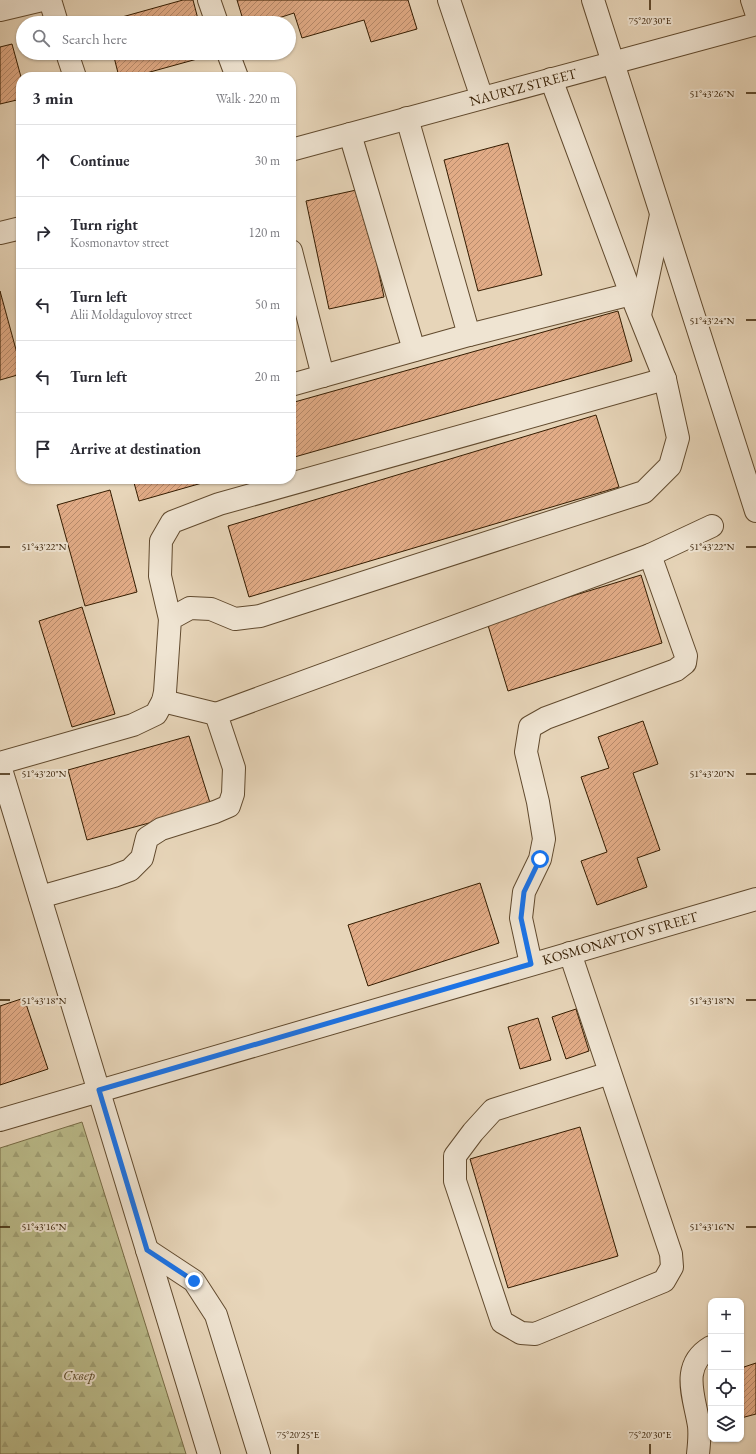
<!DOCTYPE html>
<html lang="en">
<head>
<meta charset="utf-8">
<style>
	:root { --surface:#fff; --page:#f7f7f7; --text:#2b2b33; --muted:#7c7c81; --line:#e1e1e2 }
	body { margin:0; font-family:"EB Garamond",serif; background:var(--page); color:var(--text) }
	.controls { position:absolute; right:12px; bottom:12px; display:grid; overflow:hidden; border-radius:8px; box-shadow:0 1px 3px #0004 }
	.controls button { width:36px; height:36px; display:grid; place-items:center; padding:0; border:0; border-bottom:1px solid var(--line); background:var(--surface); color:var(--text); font:20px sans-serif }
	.stop { position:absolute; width:12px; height:12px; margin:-9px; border:3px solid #1a73e8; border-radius:50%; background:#fff }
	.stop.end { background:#1a73e8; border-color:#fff; box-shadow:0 1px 4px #0008 }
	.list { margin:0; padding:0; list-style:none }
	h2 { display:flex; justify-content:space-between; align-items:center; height:52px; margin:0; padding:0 16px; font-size:17px }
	h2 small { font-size:13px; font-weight:400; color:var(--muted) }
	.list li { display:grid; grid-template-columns:26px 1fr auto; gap:12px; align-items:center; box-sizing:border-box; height:72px; padding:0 16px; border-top:1px solid var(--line) }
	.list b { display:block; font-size:15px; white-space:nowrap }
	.list p { margin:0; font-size:13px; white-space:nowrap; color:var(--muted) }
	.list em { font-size:13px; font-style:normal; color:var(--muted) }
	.icon { flex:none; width:22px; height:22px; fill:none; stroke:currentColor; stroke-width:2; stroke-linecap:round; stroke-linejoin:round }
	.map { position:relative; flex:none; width:756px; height:1454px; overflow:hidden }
	.search { position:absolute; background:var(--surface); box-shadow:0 1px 3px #0004; left:16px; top:16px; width:280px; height:44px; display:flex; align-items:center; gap:10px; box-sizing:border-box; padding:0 14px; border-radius:22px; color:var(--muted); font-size:15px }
	.panel { position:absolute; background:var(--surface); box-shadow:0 1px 3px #0004; left:16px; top:72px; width:280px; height:412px; border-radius:16px }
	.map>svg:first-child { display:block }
	.forest { fill:url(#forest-firs); stroke:#786c46 }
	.building { fill:url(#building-hatch); stroke:#341c00 }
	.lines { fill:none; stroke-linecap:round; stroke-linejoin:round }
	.minor-casing { stroke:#614a2e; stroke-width:24 }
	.minor { stroke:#efe4d2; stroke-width:22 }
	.route { stroke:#1a73e8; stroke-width:5 }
	.ticks { fill:none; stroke:#341c00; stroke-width:1.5 }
	.labels { text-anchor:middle; stroke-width:4; stroke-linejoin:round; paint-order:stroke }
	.street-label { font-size:14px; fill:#341c00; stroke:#efe4d2 }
	.park-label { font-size:14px; font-style:italic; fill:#5c4c2a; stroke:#efe4d2 }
	.ticks-label { font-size:10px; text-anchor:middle; fill:#341c00; stroke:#efe4d2; stroke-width:4; stroke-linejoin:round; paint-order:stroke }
</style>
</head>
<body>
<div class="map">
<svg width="756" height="1454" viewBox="0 0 756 1454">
	<defs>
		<pattern id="forest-firs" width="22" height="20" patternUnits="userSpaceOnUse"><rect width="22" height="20" fill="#bbbc8b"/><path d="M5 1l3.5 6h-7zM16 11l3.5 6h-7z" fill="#a1a176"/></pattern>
		<pattern id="building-hatch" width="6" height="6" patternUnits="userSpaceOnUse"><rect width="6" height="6" fill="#e1ab86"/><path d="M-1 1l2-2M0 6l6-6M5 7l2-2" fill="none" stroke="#b78a6b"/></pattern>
	</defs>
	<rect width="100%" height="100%" fill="#e7d5b9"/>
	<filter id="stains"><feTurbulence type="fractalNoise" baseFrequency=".005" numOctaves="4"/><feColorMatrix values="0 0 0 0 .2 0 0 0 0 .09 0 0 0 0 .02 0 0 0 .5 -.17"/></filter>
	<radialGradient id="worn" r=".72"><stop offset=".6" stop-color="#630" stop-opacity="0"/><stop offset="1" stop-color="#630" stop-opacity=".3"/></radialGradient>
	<polygon class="forest" points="82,1122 186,1454 0,1454 0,1148"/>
	<g class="building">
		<polygon points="183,0 193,0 199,23 104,23 104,22"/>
		<polygon points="237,0 408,0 417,29 371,42 364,20 302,38 294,13 263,23 244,23"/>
		<polygon points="12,44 21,77 21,99 0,104 0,47"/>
		<polygon points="113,53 207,53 208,56 132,77 119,77"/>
		<polygon points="508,143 542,275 478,291 444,160"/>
		<polygon points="361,189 384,297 329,309 306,201"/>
		<polygon points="0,291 21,368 21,374 0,380"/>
		<polygon points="618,311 632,361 291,458 291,403"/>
		<polygon points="596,415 619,487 249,597 228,526"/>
		<polygon points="133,479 216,479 139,501"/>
		<polygon points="110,490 137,592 85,606 57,505"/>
		<polygon points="641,575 662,643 508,691 487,622"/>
		<polygon points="82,607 115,714 72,727 39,621"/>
		<polygon points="643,721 658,764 633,773 660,850 637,858 647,887 597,905 581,861 607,852 581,777 609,768 598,737"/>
		<polygon points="189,736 211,806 87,840 68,770"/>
		<polygon points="480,883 499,943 368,986 348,925"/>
		<polygon points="24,998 48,1069 0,1085 0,1006"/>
		<polygon points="576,1009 589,1051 566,1059 552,1017"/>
		<polygon points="538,1018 551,1060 520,1069 508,1027"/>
		<polygon points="580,1127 618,1256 508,1288 470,1159"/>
		<polygon points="756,1363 756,1414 741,1418 741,1368"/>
	</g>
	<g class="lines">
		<defs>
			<g id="minor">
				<polyline points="50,0 57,23"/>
				<polyline points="209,0 217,23"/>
				<polyline points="449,0 482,98"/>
				<polyline points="593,0 756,511"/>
				<polyline points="752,0 756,12"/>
				<polyline points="0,10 42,0"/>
				<polyline points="67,53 75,77"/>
				<polyline points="228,53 237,77"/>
				<polyline points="407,118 469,335"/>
				<polyline points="350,134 414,350"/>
				<polyline points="291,150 756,24"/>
				<polyline points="0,233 21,228"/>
				<polyline points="291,251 323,376"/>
				<polyline points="640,315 661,215"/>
				<polyline points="291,385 469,335 631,294"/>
				<polyline points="170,619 160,576 161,541 172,522 219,504 665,379"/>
				<polyline points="163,701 216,714"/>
				<polyline points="0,763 133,725 156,714 163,701 165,692 170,619 190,608 211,609 235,619 260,616 644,492 670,466 678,438 665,379 631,294 551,79"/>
				<polyline points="0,766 209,1454"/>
				<polyline points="40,897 114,876 130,870 142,858 147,838 161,829 215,812 229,806 233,794 234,768 216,714 650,555 712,526"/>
				<polyline points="570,953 671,1254 672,1267 664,1281 535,1334 521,1333 502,1322 455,1181 455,1156 473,1132 493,1110 610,1073"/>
				<polyline points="531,964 521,918 524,892 540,859 544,839 538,802 526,752 530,727 546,718 676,670 685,663 686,656 650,555"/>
				<polyline points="0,1120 756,899"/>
				<polyline points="147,1250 194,1281 216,1315 259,1454"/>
				<path d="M 698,1454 C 699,1445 700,1435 699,1426 C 695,1398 679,1366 711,1347"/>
			</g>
		</defs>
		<use href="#minor" class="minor-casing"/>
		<use href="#minor" class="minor"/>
	</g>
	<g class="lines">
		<polyline class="route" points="194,1281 147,1250 99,1090 531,964 521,918 524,892 540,859"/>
	</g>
	<path class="ticks" d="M 650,0 L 650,10M 746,93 L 756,93M 746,320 L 756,320M 0,547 L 10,547M 746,547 L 756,547M 0,774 L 10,774M 746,774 L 756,774M 0,1000 L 10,1000M 746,1000 L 756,1000M 0,1227 L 10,1227M 746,1227 L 756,1227M 298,1444 L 298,1454M 650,1444 L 650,1454"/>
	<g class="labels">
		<g class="street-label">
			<text transform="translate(523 87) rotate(-15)" y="5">NAURYZ STREET</text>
			<text transform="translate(620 938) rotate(-16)" y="5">KOSMONAVTOV STREET</text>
		</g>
		<g class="park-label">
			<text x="79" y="1380">Сквер</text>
		</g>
	</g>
	<g class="ticks-label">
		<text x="650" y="24">75°20'30"E</text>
		<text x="712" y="97">51°43'26"N</text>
		<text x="712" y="324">51°43'24"N</text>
		<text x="44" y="550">51°43'22"N</text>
		<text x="712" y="550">51°43'22"N</text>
		<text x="44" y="777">51°43'20"N</text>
		<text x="712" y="777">51°43'20"N</text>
		<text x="44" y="1004">51°43'18"N</text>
		<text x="712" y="1004">51°43'18"N</text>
		<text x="44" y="1230">51°43'16"N</text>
		<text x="712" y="1230">51°43'16"N</text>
		<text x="298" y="1438">75°20'25"E</text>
		<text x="650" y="1438">75°20'30"E</text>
	</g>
	<rect width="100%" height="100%" filter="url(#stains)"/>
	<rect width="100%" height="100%" fill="url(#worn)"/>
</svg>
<div class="controls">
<button>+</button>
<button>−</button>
<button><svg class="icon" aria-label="locate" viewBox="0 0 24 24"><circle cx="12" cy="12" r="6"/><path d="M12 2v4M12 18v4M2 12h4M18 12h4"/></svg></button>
<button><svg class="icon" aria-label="layers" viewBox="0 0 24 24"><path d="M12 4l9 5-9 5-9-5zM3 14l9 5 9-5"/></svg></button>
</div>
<div class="stop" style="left:540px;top:859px"></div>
<div class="stop end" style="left:194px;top:1281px"></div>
<div class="search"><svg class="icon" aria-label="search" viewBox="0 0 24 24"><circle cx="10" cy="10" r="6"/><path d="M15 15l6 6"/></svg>Search here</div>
<section class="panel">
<h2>3 min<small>Walk · 220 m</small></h2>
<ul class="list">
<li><svg class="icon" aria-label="ahead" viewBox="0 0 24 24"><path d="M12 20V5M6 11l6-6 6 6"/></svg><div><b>Continue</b></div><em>30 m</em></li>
<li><svg class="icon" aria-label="right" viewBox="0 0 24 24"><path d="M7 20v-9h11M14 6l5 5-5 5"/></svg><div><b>Turn right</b><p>Kosmonavtov street</p></div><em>120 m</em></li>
<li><svg class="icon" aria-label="left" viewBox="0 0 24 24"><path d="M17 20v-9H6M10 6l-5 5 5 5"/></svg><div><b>Turn left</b><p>Alii Moldagulovoy street</p></div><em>50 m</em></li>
<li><svg class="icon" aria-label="left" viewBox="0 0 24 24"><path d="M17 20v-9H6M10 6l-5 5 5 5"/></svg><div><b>Turn left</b></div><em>20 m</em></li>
<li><svg class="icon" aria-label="arrive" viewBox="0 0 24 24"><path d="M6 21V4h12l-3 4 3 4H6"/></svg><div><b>Arrive at destination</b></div></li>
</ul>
</section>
</div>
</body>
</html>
